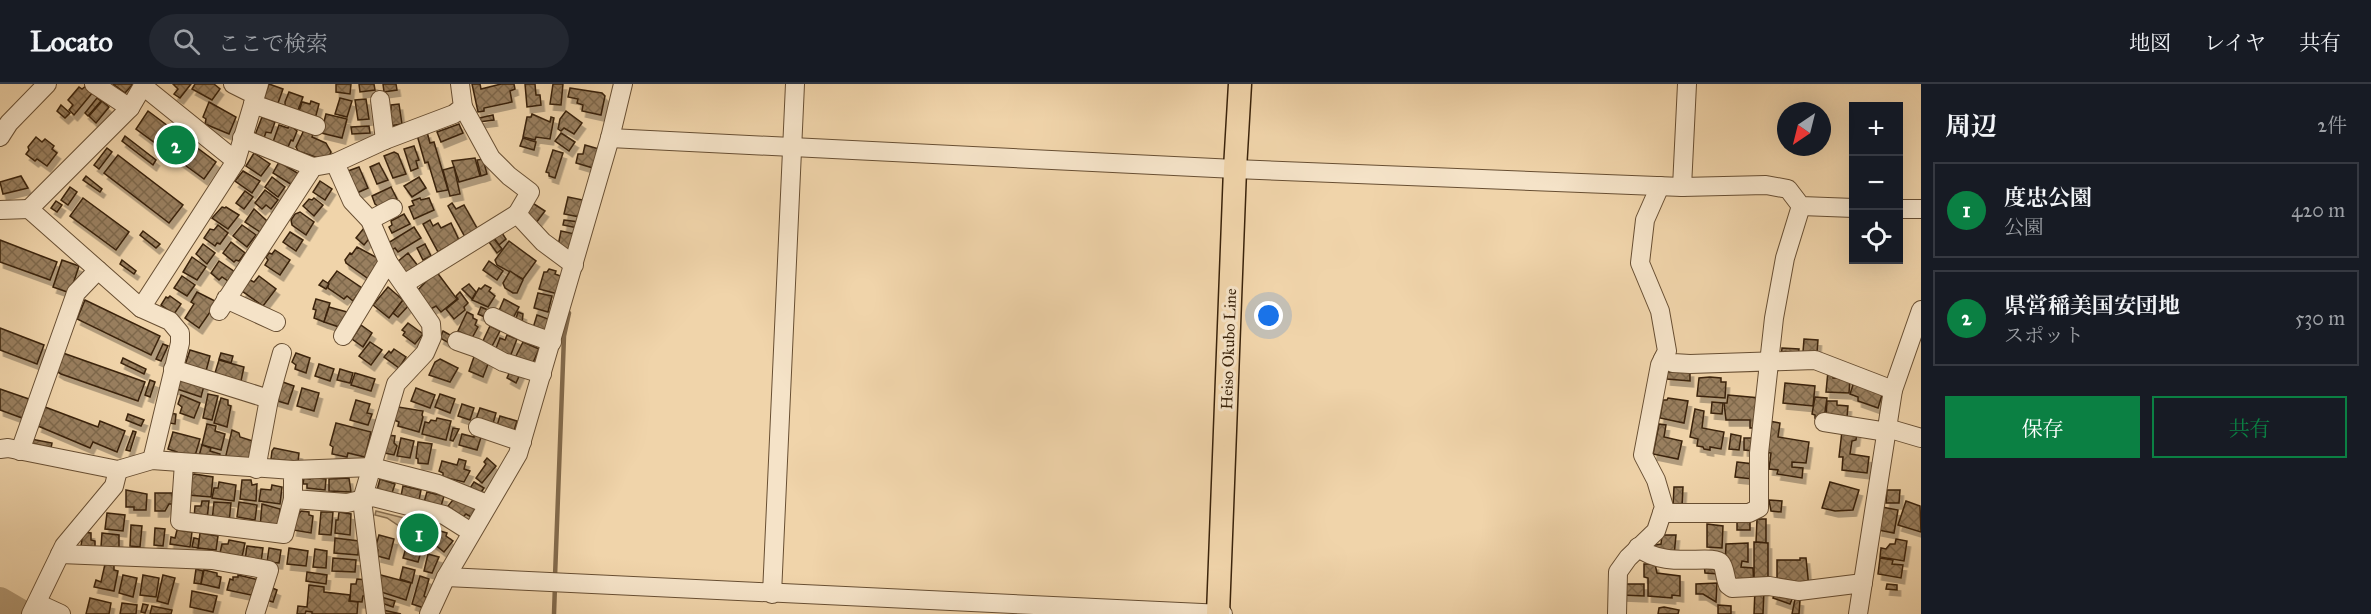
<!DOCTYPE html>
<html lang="ja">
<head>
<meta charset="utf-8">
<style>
	:root { --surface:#171b24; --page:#242831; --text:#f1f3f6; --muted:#9ea1a6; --line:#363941; --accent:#0b8043 }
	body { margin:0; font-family:"IM FELL Great Primer","Noto Serif JP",serif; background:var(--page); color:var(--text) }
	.controls { position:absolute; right:18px; top:18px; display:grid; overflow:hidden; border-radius:0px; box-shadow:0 6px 24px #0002 }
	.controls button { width:54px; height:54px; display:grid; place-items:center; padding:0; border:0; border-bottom:2px solid var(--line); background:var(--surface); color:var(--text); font:30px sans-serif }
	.compass { position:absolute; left:1777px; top:18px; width:54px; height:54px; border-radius:50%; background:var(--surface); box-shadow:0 6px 24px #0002; rotate:215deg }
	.you { position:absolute; left:1269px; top:232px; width:21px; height:21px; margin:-15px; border:4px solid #fff; border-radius:50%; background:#1a73e8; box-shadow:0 0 0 9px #1a73e833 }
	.badge { display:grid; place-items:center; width:39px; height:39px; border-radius:50%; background:var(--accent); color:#fff; font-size:20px; font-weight:700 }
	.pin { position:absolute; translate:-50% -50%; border:3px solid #fff; box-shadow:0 2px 6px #0006 }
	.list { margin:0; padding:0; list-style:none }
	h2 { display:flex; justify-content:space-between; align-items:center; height:78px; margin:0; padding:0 24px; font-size:26px }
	h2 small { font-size:20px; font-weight:400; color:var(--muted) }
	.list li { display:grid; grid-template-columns:39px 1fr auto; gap:18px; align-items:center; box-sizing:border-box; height:96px; margin:0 12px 12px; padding:0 12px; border:2px solid var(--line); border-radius:0px }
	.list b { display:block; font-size:22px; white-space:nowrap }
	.list p { margin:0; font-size:20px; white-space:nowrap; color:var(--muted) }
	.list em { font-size:20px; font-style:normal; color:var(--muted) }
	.actions { display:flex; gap:12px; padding:18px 24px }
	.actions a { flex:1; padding:14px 0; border:2px solid var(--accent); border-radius:0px; text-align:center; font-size:21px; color:var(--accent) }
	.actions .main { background:var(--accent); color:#fff }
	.icon { flex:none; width:33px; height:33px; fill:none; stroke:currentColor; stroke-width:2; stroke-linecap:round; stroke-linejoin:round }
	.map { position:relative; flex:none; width:1921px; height:530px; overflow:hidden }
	header { display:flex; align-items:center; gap:36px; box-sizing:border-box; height:84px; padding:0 30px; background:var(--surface); border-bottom:2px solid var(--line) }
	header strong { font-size:28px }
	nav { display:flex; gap:33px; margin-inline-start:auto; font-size:21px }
	.search { width:420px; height:54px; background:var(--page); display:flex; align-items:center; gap:15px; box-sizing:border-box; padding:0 21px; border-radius:33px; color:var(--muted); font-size:22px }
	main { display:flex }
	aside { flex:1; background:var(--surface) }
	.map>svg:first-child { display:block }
	.green { fill:#d1b68f; stroke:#866c4d; stroke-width:1.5 }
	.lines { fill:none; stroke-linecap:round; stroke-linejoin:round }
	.stream { stroke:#82694a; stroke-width:4.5 }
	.river { stroke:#b29874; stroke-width:26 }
	.building { fill:url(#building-cross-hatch); stroke:#3a230b; stroke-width:1.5; filter:url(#shadow) }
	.minor-casing { stroke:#684f33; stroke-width:20 }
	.major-casing { stroke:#3a230b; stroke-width:25 }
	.minor { stroke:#f5e3c8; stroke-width:18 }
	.major { stroke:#f0d4aa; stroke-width:22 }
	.labels { text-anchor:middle; stroke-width:6; stroke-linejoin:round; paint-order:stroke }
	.street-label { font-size:16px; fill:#3a230b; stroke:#f5e3c8 }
</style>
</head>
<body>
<header>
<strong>Locato</strong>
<div class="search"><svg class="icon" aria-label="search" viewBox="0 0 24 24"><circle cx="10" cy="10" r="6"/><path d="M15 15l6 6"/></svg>ここで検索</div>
<nav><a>地図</a><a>レイヤ</a><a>共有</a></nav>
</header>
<main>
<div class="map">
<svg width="1921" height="530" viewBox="0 0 1921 530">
	<defs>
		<pattern id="building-cross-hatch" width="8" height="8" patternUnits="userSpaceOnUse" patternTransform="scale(1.5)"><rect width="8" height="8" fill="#997f5e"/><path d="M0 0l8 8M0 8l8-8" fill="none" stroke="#7e684c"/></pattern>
		<filter id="shadow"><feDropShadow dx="3.5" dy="6" stdDeviation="0" flood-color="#0004"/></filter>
	</defs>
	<rect width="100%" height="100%" fill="#f0d4aa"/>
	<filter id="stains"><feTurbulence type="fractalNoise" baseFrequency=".00333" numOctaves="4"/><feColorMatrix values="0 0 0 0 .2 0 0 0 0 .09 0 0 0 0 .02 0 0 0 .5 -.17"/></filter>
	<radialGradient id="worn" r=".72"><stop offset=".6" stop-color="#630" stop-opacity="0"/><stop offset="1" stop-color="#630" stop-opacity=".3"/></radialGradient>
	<polygon class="green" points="376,427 432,441 423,458 387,434 375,431"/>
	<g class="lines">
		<g class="stream">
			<polyline points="555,493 564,252 569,229"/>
			<polyline points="554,530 555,501"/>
		</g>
		<polyline class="river" points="0,516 24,530"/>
	</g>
	<g class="building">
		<polygon points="113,0 133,0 125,9"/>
		<polygon points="191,0 180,14 174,10 178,5 173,0"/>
		<polygon points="195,0 214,0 220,5 212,16 192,5"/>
		<polygon points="269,0 283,5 277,22 263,16"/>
		<polygon points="336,0 351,0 350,10 336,8"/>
		<polygon points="359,0 374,0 375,6 360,8"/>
		<polygon points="383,0 396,0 397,6 384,8"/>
		<polygon points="472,0 480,0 481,5 501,0 514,0 515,5 510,7 512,18 484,24 484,27 478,28"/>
		<polygon points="525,0 535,0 536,11 540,11 541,21 527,23"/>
		<polygon points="553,0 563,0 561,21 550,20"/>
		<polygon points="86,2 93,8 74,31 69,26 73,21 68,16 79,3 82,5"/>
		<polygon points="570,4 602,9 605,12 601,31 582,27 583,21 577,19 578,15 568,13"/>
		<polygon points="289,8 303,13 297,29 285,25 285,18"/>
		<polygon points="97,14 101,17 88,32 85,29"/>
		<polygon points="340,14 352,17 347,33 335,30"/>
		<polygon points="366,15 369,35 358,36 355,16"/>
		<polygon points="102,17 109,23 96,39 89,32"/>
		<polygon points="311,17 319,20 315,35 299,27 302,18 310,20"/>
		<polygon points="209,18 236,33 229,50 205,40 206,35 203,33"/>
		<polygon points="399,20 402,40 389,42 387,27 391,26 391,21"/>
		<polygon points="61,21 70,29 65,34 57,27"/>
		<polygon points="148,27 216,78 204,95 136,45"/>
		<polygon points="566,27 582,39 574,50 564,44 561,47 558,45 560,35"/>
		<polygon points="326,30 347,35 342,54 321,49"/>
		<polygon points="532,30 550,38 551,33 554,34 550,55 536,53 535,56 523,53 527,33 531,33"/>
		<polygon points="493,31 494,36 479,38 479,34"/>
		<polygon points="262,33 275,38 271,49 266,48 264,54 255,51"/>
		<polygon points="459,40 463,49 441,58 437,48"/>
		<polygon points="279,41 288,44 290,41 297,47 293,57 291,56 288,63 273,58"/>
		<polygon points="369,42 370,49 352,50 351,43"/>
		<polygon points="305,44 314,47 312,53 326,59 331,68 327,77 298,67 296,63"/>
		<polygon points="427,48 430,59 434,58 448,106 437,108 428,78 425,79 417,51"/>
		<polygon points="561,49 575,58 569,67 555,57"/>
		<polygon points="125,52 156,76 153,81 122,57"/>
		<polygon points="36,53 42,58 45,55 54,62 52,65 57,69 47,82 37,75 35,77 26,70 29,66 28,63"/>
		<polygon points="523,54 536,58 534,66 520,62"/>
		<polygon points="585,61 599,65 593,84 576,79 578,70 583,70"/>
		<polygon points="414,62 419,76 416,77 418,84 411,87 404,65"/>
		<polygon points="107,64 112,68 99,85 94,81"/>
		<polygon points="553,66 563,69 555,94 549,92 549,89 546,88"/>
		<polygon points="394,68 398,70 406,90 393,94 384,72"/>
		<polygon points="254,69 270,80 261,92 246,82"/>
		<polygon points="118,71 183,121 169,139 104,89"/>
		<polygon points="475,74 480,92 459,98 452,77"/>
		<polygon points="483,75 487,90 481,92 477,76"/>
		<polygon points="279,78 299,90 292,101 273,89"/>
		<polygon points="379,79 388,96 377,100 370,83"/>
		<polygon points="359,83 368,104 357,109 348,87"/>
		<polygon points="454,83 460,110 450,112 443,86"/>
		<polygon points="243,87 260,97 252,109 235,97"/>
		<polygon points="21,92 28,104 3,110 0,98"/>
		<polygon points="86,92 102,105 100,108 83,96"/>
		<polygon points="272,93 285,103 278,113 265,103"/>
		<polygon points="419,93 426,104 412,113 404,102"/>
		<polygon points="320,97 332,105 325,116 313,108"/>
		<polygon points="70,103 77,108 68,121 61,116"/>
		<polygon points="391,103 397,115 379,123 375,120 372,112"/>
		<polygon points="265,106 278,116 271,125 266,121 262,125 255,119"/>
		<polygon points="245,107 253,113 244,125 236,119"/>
		<polygon points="568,113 583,116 580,133 564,130"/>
		<polygon points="83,114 129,148 116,166 70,132"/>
		<polygon points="314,114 323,121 314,132 303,122 309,115 312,116"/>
		<polygon points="420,114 421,116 429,114 434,126 414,135 409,123 414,121 412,117"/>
		<polygon points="56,117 62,121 57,128 51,124"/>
		<polygon points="531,118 545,127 536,139 524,128"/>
		<polygon points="452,119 456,125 464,121 478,146 465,153 448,122"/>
		<polygon points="222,123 225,124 226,123 239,131 228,145 212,134"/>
		<polygon points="254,125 267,137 260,148 245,138"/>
		<polygon points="300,128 314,138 306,151 292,141 291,136 295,130"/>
		<polygon points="404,130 410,140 392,149 389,143 392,141 391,137"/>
		<polygon points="430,136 433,142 438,139 441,144 451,139 459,156 438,168 423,140"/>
		<polygon points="564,136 579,138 578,144 563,141"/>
		<polygon points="218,141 228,149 220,160 217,159 215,162 204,154 210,145 214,146"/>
		<polygon points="242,141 256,151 247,163 233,152"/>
		<polygon points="414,143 421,154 398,168 395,164 392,166 388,159"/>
		<polygon points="364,144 372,151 364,161 356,154"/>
		<polygon points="143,147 160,160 156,164 140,151"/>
		<polygon points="561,147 575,150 571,170 557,167"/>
		<polygon points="290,148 303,156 296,167 283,158"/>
		<polygon points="502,149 506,155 499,161 494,154"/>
		<polygon points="494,155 502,165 497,169 489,158"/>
		<polygon points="0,156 57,178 50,196 0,178"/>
		<polygon points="509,157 536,177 523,195 497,181 495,176"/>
		<polygon points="231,158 245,169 239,177 236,176 234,178 223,169"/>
		<polygon points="203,160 215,169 207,180 196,170"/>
		<polygon points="425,160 431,172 423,176 417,164"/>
		<polygon points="357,163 383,177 370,196 346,179 345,176 350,169 352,170"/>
		<polygon points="275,166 290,176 280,191 265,181 268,176 266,173 269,169 272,170"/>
		<polygon points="408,169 418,182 407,191 397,178"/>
		<polygon points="192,173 206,183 197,196 183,188"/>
		<polygon points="62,176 79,182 70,209 53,203"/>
		<polygon points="122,176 136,187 134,190 120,180"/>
		<polygon points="219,177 235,188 228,197 222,193 219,196 211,189"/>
		<polygon points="489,177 503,187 497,196 483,186"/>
		<polygon points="549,185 556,187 555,190 563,193 558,210 539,205 544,188 547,188"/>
		<polygon points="337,187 362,204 353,217 347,212 344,215 328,204 328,199"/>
		<polygon points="436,187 457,215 441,228 436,222 429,226 415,209"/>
		<polygon points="510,187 523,196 517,209 513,209 505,204 503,199"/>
		<polygon points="182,192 195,201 187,212 174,204"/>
		<polygon points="259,192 276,205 263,222 242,207 250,196 254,198"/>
		<polygon points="323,196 329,200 326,205 319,201"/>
		<polygon points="469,200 476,208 472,215 462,205"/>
		<polygon points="485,201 491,204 489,207 495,212 488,223 472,216 479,204 481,205"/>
		<polygon points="388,203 403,216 389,234 373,221"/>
		<polygon points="197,208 217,218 199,244 185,234 194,220 191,218"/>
		<polygon points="460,208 468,219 464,223 465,226 454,235 446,225 458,215 456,212"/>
		<polygon points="538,209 552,212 548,228 534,224"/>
		<polygon points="170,212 181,220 174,230 161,221 166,213 168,214"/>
		<polygon points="316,215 330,219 324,238 314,234 316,226 313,225"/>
		<polygon points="504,215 519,223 512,236 498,229"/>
		<polygon points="85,216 160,252 151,271 77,235"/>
		<polygon points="403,216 409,221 398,233 393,229"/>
		<polygon points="329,223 347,228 339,243 324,238"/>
		<polygon points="481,223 490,227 487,234 478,230"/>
		<polygon points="467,228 473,231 473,234 477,236 475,241 478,243 472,254 458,247"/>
		<polygon points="518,228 523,230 522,240 515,238"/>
		<polygon points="537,231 551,236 547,249 533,244"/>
		<polygon points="408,239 423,250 415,260 403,251 405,248 402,246"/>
		<polygon points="361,241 372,249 363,263 352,255"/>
		<polygon points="490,242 500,247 491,264 482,259"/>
		<polygon points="0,244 44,261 37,280 0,266"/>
		<polygon points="443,247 452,252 449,259 440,254"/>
		<polygon points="507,251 517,255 510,273 495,267 500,254 505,256"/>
		<polygon points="1804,255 1818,256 1817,269 1803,268"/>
		<polygon points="370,258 382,266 371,281 359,272"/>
		<polygon points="523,258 539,265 532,281 515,274"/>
		<polygon points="163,260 168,262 161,277 156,275"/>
		<polygon points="1782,264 1799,265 1798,274 1781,273"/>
		<polygon points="394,265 406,273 399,284 384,273 389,267 391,269"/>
		<polygon points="190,266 210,272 205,291 184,284"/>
		<polygon points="63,269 145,298 138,317 61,290 56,287"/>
		<polygon points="221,269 233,272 231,279 219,275"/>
		<polygon points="296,269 310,274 306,289 295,285 296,281 292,278"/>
		<polygon points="475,270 490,275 483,293 469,287"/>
		<polygon points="123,274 146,285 144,290 121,279"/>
		<polygon points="440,275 458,284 450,298 429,291 435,278"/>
		<polygon points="219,276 244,283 241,297 215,289"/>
		<polygon points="319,280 334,285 330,297 315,292"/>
		<polygon points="512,283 521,288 516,299 507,294"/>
		<polygon points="340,285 353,289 350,299 337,296"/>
		<polygon points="1690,287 1690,297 1667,295 1667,288"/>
		<polygon points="1828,287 1833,288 1833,294 1850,295 1849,309 1826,308"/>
		<polygon points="355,289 375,295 371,307 351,301"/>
		<polygon points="1710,293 1721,294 1721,298 1726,298 1725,314 1697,312 1699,294"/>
		<polygon points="176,294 205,298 201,313 174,304"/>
		<polygon points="150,296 155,298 150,313 145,311"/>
		<polygon points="280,297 294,302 288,320 274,316"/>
		<polygon points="1854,298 1883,308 1878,324 1858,317 1858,313 1850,310"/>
		<polygon points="1785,299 1815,302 1813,322 1783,319"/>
		<polygon points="302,304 319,309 314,327 297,322"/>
		<polygon points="416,304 435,311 430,324 411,317"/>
		<polygon points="0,305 29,315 22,334 0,326"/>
		<polygon points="208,310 218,312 212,336 203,334"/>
		<polygon points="440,310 455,315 450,329 435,323"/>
		<polygon points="181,311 200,319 194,334 180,329 182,323 178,320"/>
		<polygon points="1728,311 1760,314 1757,344 1750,344 1750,336 1726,336 1724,319 1727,319"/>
		<polygon points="1815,313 1827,314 1824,335 1815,334 1815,331 1812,330"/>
		<polygon points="221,314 228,316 228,321 231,322 227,343 214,339"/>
		<polygon points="1668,314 1688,317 1684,339 1660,334 1663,316 1667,316"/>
		<polygon points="356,316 370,320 367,329 372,330 368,341 350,336"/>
		<polygon points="1827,317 1837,317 1837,321 1848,322 1847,333 1826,332"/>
		<polygon points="1712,318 1723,319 1722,330 1711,329"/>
		<polygon points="462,320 474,324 470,336 458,332"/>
		<polygon points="45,323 98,343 100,337 125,347 117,368 93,358 90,364 38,342"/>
		<polygon points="398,323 423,327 422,331 423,333 419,348 398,342 399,338 394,336"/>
		<polygon points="480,324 496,329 492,343 475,338"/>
		<polygon points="1695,325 1704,327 1702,344 1724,348 1721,365 1710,363 1710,366 1704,365 1703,363 1697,362 1698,355 1690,353"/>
		<polygon points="170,329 176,330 175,340 169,339"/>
		<polygon points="128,330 144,336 141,342 126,336"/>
		<polygon points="500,332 517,337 513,350 496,345"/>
		<polygon points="437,334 451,337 446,356 422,350 425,338 429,339 431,336 436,337"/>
		<polygon points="1769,337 1780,339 1778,353 1809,358 1806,379 1792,378 1792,383 1803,384 1802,394 1777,390 1778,386 1769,385 1771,369 1765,368"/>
		<polygon points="336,339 371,348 365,373 348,369 347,373 332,370 333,363 330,361"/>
		<polygon points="207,340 216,342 215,347 225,350 221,366 202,361"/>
		<polygon points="1659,340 1666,341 1664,353 1682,357 1678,375 1653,370"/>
		<polygon points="453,344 459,345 453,357 450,356"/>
		<polygon points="232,346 239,349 240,353 256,358 248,378 225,375"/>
		<polygon points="133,347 136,348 130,367 126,366"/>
		<polygon points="1842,347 1857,348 1856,356 1852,357 1850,370 1869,373 1867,389 1842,386 1843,373 1839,373"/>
		<polygon points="173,348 200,355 195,372 176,372 177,368 168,365"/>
		<polygon points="476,348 482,350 477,366 459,361 462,350 474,353"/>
		<polygon points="1731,350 1741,352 1739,366 1729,365"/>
		<polygon points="388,351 395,352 394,359 397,362 394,371 384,369"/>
		<polygon points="401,354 414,357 410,374 397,372"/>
		<polygon points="1744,354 1755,354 1754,367 1744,366"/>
		<polygon points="31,355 52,359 51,364 30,359"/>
		<polygon points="418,358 432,360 428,380 418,379 418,375 416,374"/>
		<polygon points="202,361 211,364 210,367 220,370 219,377 199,372"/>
		<polygon points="274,364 299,369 298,378 271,375 272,367"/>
		<polygon points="487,374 496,382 482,399 476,394 486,380 484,378"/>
		<polygon points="459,375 466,377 464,385 470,387 464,398 443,393 443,389 439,387 442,377 457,381"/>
		<polygon points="1737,378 1754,380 1753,395 1735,393"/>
		<polygon points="194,390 213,393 211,413 188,411 189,394"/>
		<polygon points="310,393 326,395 325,406 307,404 307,400 303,400 304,394 310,395"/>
		<polygon points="349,394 351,408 329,407 329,395"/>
		<polygon points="380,395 395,400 392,409 377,406"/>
		<polygon points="242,396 251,396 252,401 257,400 256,417 240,415"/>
		<polygon points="219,398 236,401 234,417 212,414 214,404 218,404"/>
		<polygon points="474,398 484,404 480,410 470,404"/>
		<polygon points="1830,398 1859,406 1853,426 1835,427 1822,424"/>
		<polygon points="272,401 282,403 280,420 259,417 261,405 271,406"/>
		<polygon points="403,402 421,406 419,416 401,412"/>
		<polygon points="1674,403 1683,403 1682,423 1673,422"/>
		<polygon points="126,406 147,410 146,426 134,426 134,423 126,423"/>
		<polygon points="1887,406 1900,406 1899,419 1886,419"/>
		<polygon points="427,408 444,412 441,422 424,418"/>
		<polygon points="155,409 172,409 173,420 169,420 165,427 155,427"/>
		<polygon points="456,412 475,425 471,433 466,430 463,433 448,422"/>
		<polygon points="1769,416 1782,417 1781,428 1771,427"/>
		<polygon points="202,417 209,417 207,436 194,435 195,422 201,422"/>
		<polygon points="1906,417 1920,422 1921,448 1898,441"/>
		<polygon points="214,418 231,419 229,439 212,437"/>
		<polygon points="239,418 257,421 255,436 237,433"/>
		<polygon points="262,420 280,425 279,438 271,444 260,443"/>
		<polygon points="1882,423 1898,426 1894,449 1878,446"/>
		<polygon points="301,427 309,428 309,431 313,432 311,449 293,446 296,430 299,430"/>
		<polygon points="321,428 333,428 331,451 319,450"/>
		<polygon points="339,428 351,430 350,451 335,449 336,436 338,436"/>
		<polygon points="107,429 125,431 123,447 105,445"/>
		<polygon points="1757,435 1766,435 1766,459 1756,458"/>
		<polygon points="1737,437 1750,438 1750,446 1737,446"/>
		<polygon points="1707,440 1723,442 1722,464 1707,463"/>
		<polygon points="131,441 142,442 140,463 130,462"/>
		<polygon points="155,444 165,445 163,462 154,461"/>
		<polygon points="177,446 192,448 190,463 170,460 171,453 175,454"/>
		<polygon points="437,446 447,449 446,452 453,457 444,468 429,456"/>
		<polygon points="83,448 91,449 91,456 95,457 95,464 81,462"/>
		<polygon points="102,449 119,451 119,464 101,463"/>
		<polygon points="200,449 218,452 216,466 198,464"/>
		<polygon points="379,451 394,455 389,475 377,472 378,466 375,465"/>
		<polygon points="1662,451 1676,451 1674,472 1654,470 1655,461 1661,460"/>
		<polygon points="194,454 199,455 198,464 192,463"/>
		<polygon points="335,454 359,457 358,471 334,469"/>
		<polygon points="1896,455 1907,457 1904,477 1880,473 1881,464 1886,465 1890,460 1895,460"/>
		<polygon points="229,456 245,459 242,473 220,469 222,460 228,460"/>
		<polygon points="408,457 423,461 418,478 403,474"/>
		<polygon points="1754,458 1768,459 1768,498 1754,496"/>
		<polygon points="1748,459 1748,478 1742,477 1741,483 1753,484 1754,502 1730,500 1725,482 1726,460"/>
		<polygon points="247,462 263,464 261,478 245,476"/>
		<polygon points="269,464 281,466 279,479 267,478"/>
		<polygon points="289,464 308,467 306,482 287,480"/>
		<polygon points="315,465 327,467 326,484 313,483"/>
		<polygon points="428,470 439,473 432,489 424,487"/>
		<polygon points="333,474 356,476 355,488 332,487"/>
		<polygon points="1800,474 1806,474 1809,504 1777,497 1777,476 1800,476"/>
		<polygon points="1880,474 1893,476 1892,480 1903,481 1901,494 1878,490"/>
		<polygon points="1704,479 1720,483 1719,490 1705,489"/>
		<polygon points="105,480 114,481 114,486 118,487 114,507 94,503 96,496 101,498"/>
		<polygon points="1644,480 1655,480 1657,489 1680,492 1680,512 1672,511 1672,514 1648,512 1648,494 1644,493"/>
		<polygon points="403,483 415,486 412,499 400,495"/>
		<polygon points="196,485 203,487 201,500 194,499"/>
		<polygon points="204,486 217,489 217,492 221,493 219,504 201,500"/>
		<polygon points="307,488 327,491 326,500 306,497"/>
		<polygon points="377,490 411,499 406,516 378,507"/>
		<polygon points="123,491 137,494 133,513 119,509"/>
		<polygon points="143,491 159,494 156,513 140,511"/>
		<polygon points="163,491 175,494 168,520 157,517"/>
		<polygon points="238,491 259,496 256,512 227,506 230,495 233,496 233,493 238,493"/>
		<polygon points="420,492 429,495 424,512 428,515 424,524 412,520"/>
		<polygon points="357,495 367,496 365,512 363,512 362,518 350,517 351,500 356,500"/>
		<polygon points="1717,499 1716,518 1703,510 1696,510 1696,500"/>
		<polygon points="1621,500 1644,500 1644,512 1622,511"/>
		<polygon points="1887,500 1897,501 1897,506 1886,505"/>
		<polygon points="309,501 324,503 324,508 350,511 349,517 358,518 357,530 312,530 312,528 306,527 305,530 297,530 298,522 307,523"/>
		<polygon points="270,503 277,506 273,518 266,516"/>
		<polygon points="1755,505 1764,506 1763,530 1754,530"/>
		<polygon points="192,507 217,512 213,528 190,523"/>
		<polygon points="1775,507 1793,513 1790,520 1773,514"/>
		<polygon points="381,513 395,517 393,523 379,518"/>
		<polygon points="90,514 111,519 109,530 86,530"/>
		<polygon points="1795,515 1800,516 1799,530 1792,530"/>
		<polygon points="122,519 137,521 136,530 120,530"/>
		<polygon points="143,520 148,521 145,529 141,528"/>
		<polygon points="1718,521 1731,522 1731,530 1718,530"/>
		<polygon points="152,522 172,526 171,530 150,530"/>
		<polygon points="1664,523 1679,526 1678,530 1658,530 1659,524"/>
		<polygon points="383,526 401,530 382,530"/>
	</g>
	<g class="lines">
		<defs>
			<g id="minor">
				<polyline points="94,0 130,24"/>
				<polyline points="144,0 130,24 29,125 141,224 170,237 180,249 180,259 152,376"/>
				<polyline points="233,0 255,11"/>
				<polyline points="143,2 236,77"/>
				<polyline points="380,16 385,56"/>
				<polyline points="253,20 316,42"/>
				<polyline points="463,23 491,74 509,92 530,108 517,130 543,158 574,181"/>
				<polyline points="0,53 9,39 47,0"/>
				<polyline points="242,54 313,83"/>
				<polyline points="610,54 1235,85 1682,103 1766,101 1788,105 1801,122 1854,124"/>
				<polyline points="335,79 352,117 370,136 388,178"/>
				<polyline points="1682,103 1687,0"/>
				<polyline points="1898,125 1921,125"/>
				<polyline points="0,126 29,125"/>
				<polyline points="370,136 393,124"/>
				<polyline points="404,200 517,130"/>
				<polyline points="226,215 276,238"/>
				<polyline points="141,224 236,77 259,0"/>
				<polyline points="219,227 313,83 335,79 385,56 454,30 463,23 460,0"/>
				<polyline points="493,233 524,248 552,258"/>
				<polyline points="343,252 388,178 431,240 432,253 425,269 396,300 362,416 376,530"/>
				<polyline points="457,257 477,264 503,278 542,290"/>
				<polyline points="1663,275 1673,279 1690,280 1815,276 1893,306"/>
				<polyline points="173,285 269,315"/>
				<polyline points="1824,338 1887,348"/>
				<polyline points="478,343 522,358"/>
				<polyline points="1887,344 1921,354"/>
				<polyline points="0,365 8,364 118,386 152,376 293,386 293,415 347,419 373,413 444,431 471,448"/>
				<polyline points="20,367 76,209 98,186"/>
				<polyline points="184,379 180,437 284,450 293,415"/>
				<polyline points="256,385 269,315 282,269"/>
				<polyline points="293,386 372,383 438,400 487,420"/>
				<polyline points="1662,429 1749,429 1759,424 1759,369 1774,234 1785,174 1801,122"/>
				<path d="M 1638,463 C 1664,486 1712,469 1721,479 C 1725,483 1725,495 1728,501 L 1732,504 L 1769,502 L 1799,507 L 1863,499"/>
				<polyline points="60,470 212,476 269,486 255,530"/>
				<polyline points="446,493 1223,530"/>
				<polyline points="772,510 795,0"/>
				<polyline points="37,519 61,530"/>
				<polyline points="31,530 64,462 114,402 118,386"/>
				<polyline points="429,530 446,493 518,370 610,54 623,0"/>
				<polyline points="1617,530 1618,488 1628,474 1656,447 1664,423 1656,396 1643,371 1660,281 1667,267 1660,227 1640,179 1645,136 1660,102"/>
				<polyline points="1858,530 1893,306 1921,226"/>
			</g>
			<polyline id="major" points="1218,530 1235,85 1240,0"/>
		</defs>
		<use href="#minor" class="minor-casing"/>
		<use href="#major" class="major-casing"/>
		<use href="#minor" class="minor"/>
		<use href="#major" class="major"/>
	</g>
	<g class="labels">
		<g class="street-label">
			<text transform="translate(1228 265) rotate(-88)" y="6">Heiso Okubo Line</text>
		</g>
	</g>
	<rect width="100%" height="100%" filter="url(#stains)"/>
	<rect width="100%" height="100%" fill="url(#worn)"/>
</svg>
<div class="controls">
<button>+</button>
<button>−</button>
<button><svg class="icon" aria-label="locate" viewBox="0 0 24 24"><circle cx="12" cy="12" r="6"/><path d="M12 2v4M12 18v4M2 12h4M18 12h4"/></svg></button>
</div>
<svg class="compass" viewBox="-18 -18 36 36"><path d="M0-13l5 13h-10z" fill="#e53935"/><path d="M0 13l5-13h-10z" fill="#9ea1a6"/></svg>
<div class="you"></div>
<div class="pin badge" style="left:419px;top:449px">1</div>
<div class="pin badge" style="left:176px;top:61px">2</div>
</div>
<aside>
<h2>周辺<small>2件</small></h2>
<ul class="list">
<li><span class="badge">1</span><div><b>度忠公園</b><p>公園</p></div><em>420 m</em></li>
<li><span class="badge">2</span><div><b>県営稲美国安団地</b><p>スポット</p></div><em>530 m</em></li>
</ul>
<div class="actions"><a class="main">保存</a><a>共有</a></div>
</aside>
</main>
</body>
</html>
